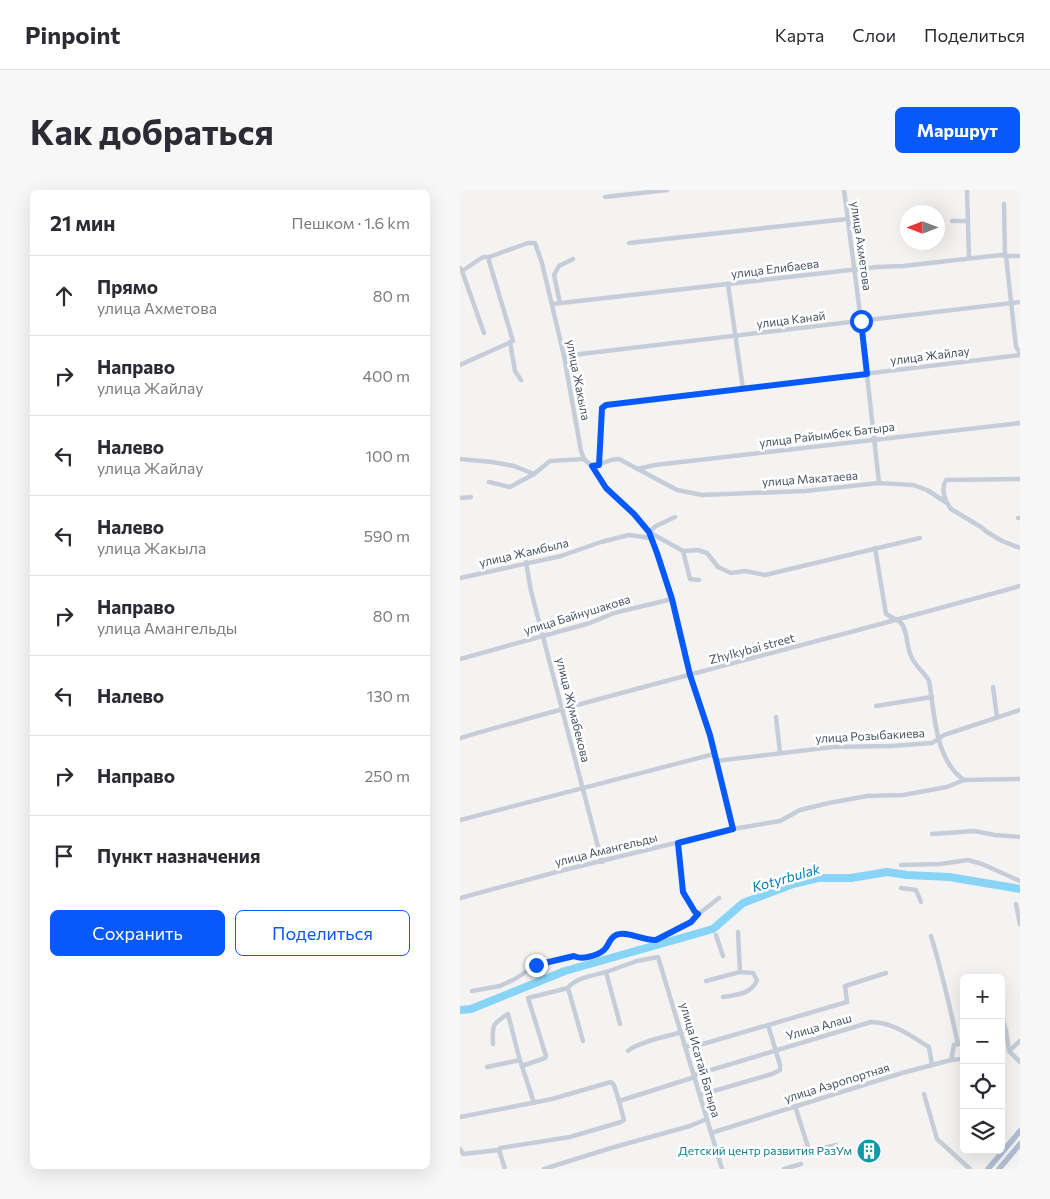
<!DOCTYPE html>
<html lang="ru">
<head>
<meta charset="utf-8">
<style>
	:root { --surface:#fff; --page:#f7f7f7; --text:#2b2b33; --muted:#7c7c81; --line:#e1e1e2; --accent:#0759fb }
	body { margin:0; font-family:Commissioner,sans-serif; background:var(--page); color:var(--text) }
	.controls { position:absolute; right:15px; bottom:15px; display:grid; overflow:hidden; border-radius:8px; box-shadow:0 5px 20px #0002 }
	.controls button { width:45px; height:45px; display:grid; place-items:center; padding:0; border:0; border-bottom:1px solid var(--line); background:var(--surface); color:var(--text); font:25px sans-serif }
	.compass { position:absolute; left:440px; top:15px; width:45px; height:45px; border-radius:50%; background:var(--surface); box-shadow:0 5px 20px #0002; rotate:270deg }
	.stop { position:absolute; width:15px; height:15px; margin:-11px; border:4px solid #0759fb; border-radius:50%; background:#fff }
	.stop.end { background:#0759fb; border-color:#fff; box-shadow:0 1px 5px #0008 }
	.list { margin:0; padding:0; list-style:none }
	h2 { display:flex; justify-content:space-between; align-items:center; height:65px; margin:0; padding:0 20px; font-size:21px }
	h2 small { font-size:16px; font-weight:400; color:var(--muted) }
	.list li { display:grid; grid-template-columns:32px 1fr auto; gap:15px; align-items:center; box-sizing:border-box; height:80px; padding:0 20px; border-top:1px solid var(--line) }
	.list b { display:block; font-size:19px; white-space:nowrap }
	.list p { margin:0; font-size:16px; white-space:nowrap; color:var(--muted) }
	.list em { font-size:16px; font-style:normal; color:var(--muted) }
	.actions { display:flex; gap:10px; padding:15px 20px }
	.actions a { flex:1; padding:11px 0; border:1px solid var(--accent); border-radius:8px; text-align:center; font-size:18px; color:var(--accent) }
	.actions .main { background:var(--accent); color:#fff }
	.icon { flex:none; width:28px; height:28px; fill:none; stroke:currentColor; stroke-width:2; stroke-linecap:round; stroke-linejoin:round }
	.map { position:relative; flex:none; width:560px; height:979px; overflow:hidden; border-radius:8px }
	header { display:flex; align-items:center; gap:30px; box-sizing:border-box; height:70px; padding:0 25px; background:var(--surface); border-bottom:1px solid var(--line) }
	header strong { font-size:24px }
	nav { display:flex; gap:28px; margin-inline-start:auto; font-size:18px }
	.intro { display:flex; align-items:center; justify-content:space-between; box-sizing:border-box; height:120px; padding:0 30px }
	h1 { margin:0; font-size:35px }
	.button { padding:12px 22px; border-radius:8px; background:var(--accent); color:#fff; font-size:18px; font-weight:700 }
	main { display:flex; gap:30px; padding:0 30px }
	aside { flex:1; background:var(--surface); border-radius:8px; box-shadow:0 5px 20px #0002 }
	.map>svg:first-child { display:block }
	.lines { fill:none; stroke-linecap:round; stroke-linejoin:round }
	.river { stroke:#87d4f6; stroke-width:8 }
	.minor { stroke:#c5cdd8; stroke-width:4.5 }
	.major { stroke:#b0bed3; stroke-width:5.5 }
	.route { stroke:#0759fb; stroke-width:6 }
	.labels { text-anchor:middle; stroke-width:5; stroke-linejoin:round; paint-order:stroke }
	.street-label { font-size:12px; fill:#485363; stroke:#fff }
	.culture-label { font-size:12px; fill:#0d838f; stroke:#fff; text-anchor:end }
	.water-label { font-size:14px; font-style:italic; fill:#017db4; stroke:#fff }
</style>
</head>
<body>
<header>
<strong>Pinpoint</strong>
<nav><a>Карта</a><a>Слои</a><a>Поделиться</a></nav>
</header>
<div class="intro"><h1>Как добраться</h1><a class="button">Маршрут</a></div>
<main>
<aside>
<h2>21 мин<small>Пешком · 1.6 km</small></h2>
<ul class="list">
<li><svg class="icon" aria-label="ahead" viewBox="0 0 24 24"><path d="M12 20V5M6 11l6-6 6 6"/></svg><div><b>Прямо</b><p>улица Ахметова</p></div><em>80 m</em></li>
<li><svg class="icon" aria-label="right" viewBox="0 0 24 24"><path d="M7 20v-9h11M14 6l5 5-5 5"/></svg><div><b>Направо</b><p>улица Жайлау</p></div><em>400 m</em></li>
<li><svg class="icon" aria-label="left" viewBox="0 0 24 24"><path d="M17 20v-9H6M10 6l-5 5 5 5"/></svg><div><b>Налево</b><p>улица Жайлау</p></div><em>100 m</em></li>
<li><svg class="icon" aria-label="left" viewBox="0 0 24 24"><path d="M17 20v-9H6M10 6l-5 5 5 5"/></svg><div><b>Налево</b><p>улица Жакыла</p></div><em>590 m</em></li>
<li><svg class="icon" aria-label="right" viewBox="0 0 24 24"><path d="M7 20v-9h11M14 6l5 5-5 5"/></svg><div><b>Направо</b><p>улица Амангельды</p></div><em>80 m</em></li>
<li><svg class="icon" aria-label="left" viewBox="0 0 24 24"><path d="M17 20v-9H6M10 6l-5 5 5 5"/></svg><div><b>Налево</b></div><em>130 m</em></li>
<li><svg class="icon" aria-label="right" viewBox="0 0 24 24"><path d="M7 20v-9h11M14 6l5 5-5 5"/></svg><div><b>Направо</b></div><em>250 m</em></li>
<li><svg class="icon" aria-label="arrive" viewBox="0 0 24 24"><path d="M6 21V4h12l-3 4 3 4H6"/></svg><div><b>Пункт назначения</b></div></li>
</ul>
<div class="actions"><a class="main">Сохранить</a><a>Поделиться</a></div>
</aside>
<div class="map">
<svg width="560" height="979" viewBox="0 0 560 979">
	<rect width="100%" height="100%" fill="#f5f3f2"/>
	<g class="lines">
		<polyline class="river" points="0,820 11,819 105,781 253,739 283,713 333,694 358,688 391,688 427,682 447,685 489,687 560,699"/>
		<g class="minor">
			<polyline points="384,0 401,131 419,293"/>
			<polyline points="507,0 509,68"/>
			<polyline points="145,7 207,0"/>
			<polyline points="544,14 545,66"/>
			<polyline points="492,31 508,31"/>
			<polyline points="169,53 387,29"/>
			<polyline points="546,66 560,66"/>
			<polyline points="0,78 2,81 23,67 29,67"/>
			<polyline points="2,81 24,143"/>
			<polyline points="268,94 283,199"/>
			<polyline points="100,113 94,85 99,76 113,69"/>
			<polyline points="92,114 417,77 443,76 541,65 546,66 556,157 560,163"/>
			<polyline points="50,152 55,181 61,190"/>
			<polyline points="104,166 560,112"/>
			<polyline points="0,175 53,151 29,71 29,67 68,53 75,53 82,73 104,166 121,261 124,269 132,276 146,297 174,324 189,342 212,409 230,485 249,545 273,639"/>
			<polyline points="0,269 32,272 54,276 74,284 90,271 124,269"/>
			<polyline points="137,275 151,270 159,269 217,300 242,305 345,301 419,293 453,295 467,300 487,313 491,319 521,337 527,342 542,351 560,358"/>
			<polyline points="139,275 141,226 142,218 146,215 560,165"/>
			<polyline points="177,279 195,275 560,233"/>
			<polyline points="29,292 50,297 74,284"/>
			<polyline points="0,308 11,307"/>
			<path d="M 486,311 C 483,304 482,297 486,290 L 560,289"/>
			<polyline points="215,327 196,336 189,342 223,361 238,360 247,363 258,377 271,383 285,381 305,385 460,348"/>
			<polyline points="558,328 560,328"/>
			<path d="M 415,358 L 426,424 C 431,427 436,429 440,432 C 448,439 446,456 451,466 C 455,476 464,482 469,491 C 475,523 474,569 504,590"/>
			<polyline points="223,361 230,389 239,390"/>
			<polyline points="66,372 71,401 142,672"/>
			<polyline points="0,388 101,366 141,352 169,345 191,348"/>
			<polyline points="0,469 130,433 154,423 212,409"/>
			<polyline points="533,497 537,527"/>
			<polyline points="416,516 472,507"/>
			<polyline points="316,527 320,563"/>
			<path d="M 0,548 C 186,494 374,448 560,396"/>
			<polyline points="256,571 373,557 431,556 472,553 484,545 560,520"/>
			<polyline points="0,630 254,564"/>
			<polyline points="472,644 514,641 535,645 560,647"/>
			<polyline points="218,653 223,702 235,722 238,724"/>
			<polyline points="441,675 480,674 508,670 522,674 560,691"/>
			<polyline points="441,698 456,700 461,712"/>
			<polyline points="0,708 104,680 273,639 320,631 340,620 369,613 407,606 443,605 487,597 504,590 560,589"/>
			<polyline points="556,714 560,734"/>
			<polyline points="256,745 263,766"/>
			<path d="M 471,746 C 482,781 490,818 498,854 L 504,852"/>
			<polyline points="246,791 280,782 278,742"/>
			<path d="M 12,801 L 40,796 L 55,789 L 76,775 L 114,767 C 121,769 138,766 144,760 C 149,756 149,748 156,745 C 166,740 184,751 196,750 L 231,732 L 240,723 L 259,708"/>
			<path d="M 263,807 C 276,805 292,804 297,790 L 293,783 L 280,782"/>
			<polyline points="541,823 546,841"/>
			<polyline points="160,834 146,782 177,771 198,767 262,979"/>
			<polyline points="541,843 546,841 549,861 560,872"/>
			<path d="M 123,851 L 108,798 C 115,788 135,785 146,782"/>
			<path d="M 33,854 C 32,835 32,834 48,824 L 59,867 L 74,913"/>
			<polyline points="227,856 243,854 387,812 385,796 426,783"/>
			<path d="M 168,861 C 177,852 209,846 222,842"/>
			<polyline points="549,861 560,851"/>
			<polyline points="491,870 502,869"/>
			<polyline points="62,876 85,868 86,866 68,808 108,798"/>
			<polyline points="27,877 60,870"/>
			<path d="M 234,885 L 411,832 C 433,832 451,846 469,857 L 472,875"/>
			<polyline points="464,904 477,949 510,979"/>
			<polyline points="240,905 312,884 320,880 320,875 308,835"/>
			<polyline points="335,916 349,960 351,961 376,955"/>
			<polyline points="0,927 92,909 151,892 154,895 159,911"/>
			<polyline points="251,943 442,883 491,870 494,855 498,854"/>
			<polyline points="0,959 3,964 39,960 40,958 110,947 161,932 164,930 159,911 235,887"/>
			<polyline points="39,960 45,979"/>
			<polyline points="84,979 151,958 230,936 247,929"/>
			<polyline points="324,979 341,974"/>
		</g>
		<g class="major">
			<polyline points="528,979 560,941"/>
			<polyline points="539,979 560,954"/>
		</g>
	</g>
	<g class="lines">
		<path class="route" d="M 76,775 L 114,766 C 121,770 137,766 144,760 C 149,756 149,748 156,745 C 166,740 184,751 196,750 L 231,732 L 238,724 L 235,722 L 223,702 L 218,653 L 273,639 L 250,545 L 230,485 L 212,409 L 197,363 L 189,342 L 174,324 L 146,298 L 132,276 L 139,275 L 142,218 L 146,215 L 407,184 L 401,131"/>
	</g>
	<defs>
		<symbol id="building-disc" viewBox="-11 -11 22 22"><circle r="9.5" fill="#0f9aa8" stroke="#fff"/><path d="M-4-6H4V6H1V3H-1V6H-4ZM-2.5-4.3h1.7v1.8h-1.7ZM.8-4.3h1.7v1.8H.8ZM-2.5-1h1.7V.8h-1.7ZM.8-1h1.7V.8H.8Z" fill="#fff"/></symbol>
	</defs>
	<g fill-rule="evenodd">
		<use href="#building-disc" x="395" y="947" width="28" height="28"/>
	</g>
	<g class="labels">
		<g class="street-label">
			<text transform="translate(401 56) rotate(82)" y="4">улица Ахметова</text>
			<text transform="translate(315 79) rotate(-7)" y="4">улица Елибаева</text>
			<text transform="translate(331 130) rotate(-7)" y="4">улица Канай</text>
			<text transform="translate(470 166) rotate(-7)" y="4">улица Жайлау</text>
			<text transform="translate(118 190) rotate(79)" y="4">улица Жакыла</text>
			<text transform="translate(367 245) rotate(-7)" y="4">улица Райымбек Батыра</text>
			<text transform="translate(350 289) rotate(-4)" y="4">улица Макатаева</text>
			<text transform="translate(64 363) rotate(-13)" y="4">улица Жамбыла</text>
			<text transform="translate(117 425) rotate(-17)" y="4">улица Байнушакова</text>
			<text transform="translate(292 459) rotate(-15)" y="4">Zhylkybai street</text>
			<text transform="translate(113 520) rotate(76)" y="4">улица Жумабекова</text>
			<text transform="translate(410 546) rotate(-3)" y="4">улица Розыбакиева</text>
			<text transform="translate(146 660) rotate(-14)" y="4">улица Амангельды</text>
			<text transform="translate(359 837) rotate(-16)" y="4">Улица Алаш</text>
			<text transform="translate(240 870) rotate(74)" y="4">улица Исатай Батыра</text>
			<text transform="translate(377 893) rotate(-17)" y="4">улица Аэропортная</text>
		</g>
		<g class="culture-label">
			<text x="392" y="965">Детский центр развития РазУм</text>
		</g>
		<g class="water-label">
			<text transform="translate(326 688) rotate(-16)" y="5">Kotyrbulak</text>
		</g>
	</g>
</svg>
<div class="controls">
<button>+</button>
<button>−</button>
<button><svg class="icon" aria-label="locate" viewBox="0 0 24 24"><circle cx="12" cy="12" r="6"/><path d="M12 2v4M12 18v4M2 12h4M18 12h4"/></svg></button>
<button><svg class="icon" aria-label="layers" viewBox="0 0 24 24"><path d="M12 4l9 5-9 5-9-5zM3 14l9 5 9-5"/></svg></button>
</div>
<svg class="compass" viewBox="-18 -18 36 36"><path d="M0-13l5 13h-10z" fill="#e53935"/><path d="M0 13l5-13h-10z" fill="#7c7c81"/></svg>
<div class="stop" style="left:401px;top:131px"></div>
<div class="stop end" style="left:76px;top:775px"></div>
</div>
</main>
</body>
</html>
